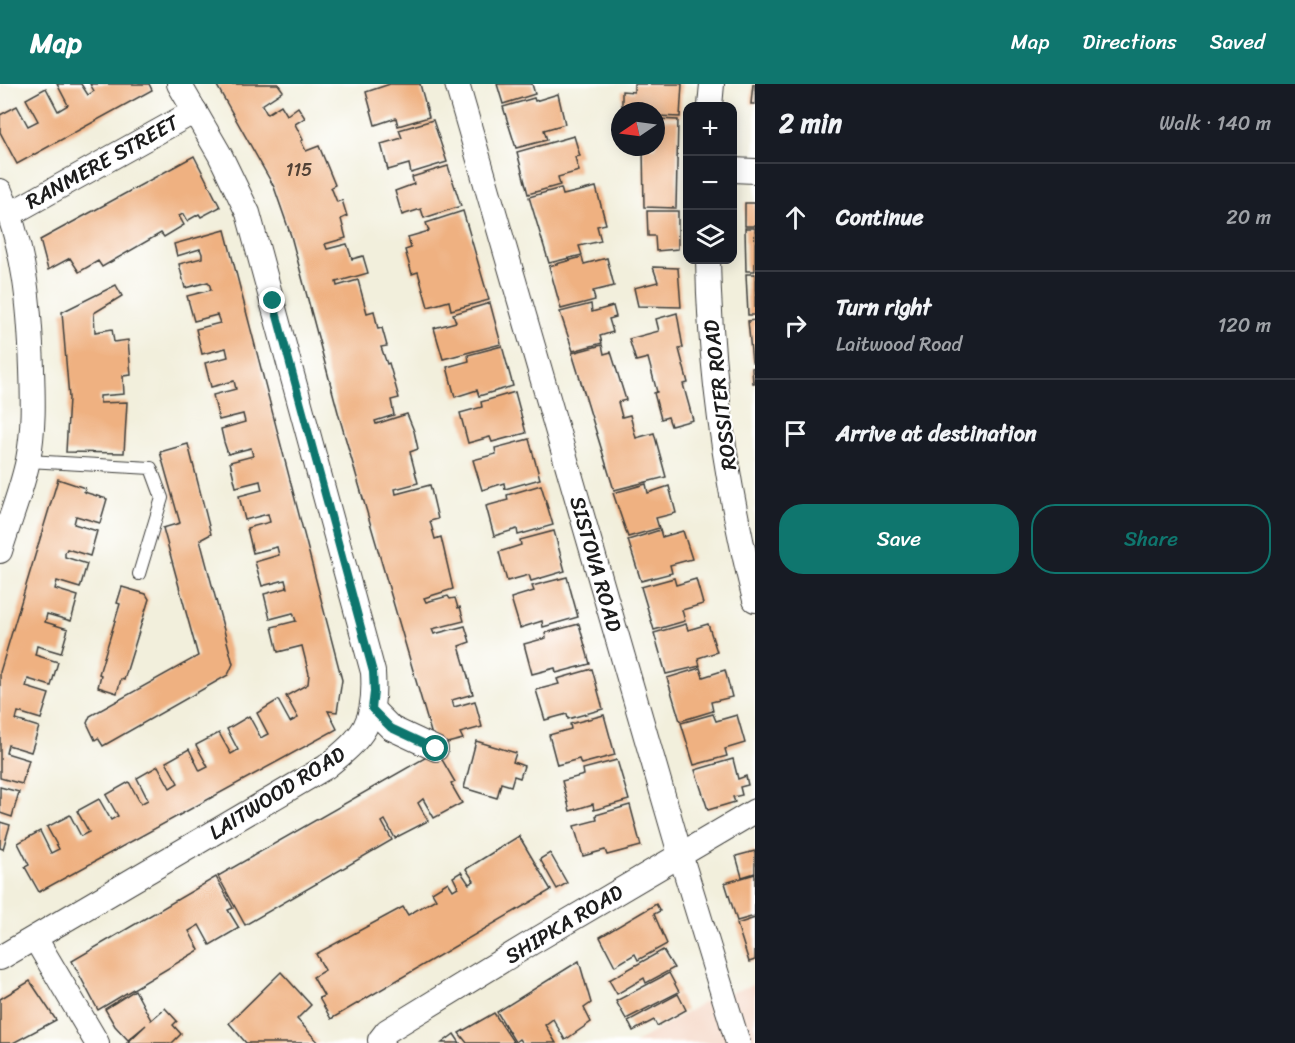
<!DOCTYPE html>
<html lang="en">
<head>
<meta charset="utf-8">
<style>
	:root { --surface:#171b24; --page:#242831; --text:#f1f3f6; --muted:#9ea1a6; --line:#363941; --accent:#0f766e }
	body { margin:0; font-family:Sriracha,sans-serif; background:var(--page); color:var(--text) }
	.controls { position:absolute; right:18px; top:18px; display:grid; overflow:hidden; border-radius:12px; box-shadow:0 3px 15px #0003 }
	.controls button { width:54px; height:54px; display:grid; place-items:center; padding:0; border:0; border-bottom:2px solid var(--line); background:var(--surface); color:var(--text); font:30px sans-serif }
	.compass { position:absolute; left:611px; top:18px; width:54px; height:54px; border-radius:50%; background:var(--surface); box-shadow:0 3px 15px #0003; rotate:257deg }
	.stop { position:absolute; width:18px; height:18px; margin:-14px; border:4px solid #0f766e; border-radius:50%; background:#fff }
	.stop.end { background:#0f766e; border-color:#fff; box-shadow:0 2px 6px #0008 }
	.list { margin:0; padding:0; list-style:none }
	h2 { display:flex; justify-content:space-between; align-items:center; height:78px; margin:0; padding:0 24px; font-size:26px }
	h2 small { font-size:20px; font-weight:400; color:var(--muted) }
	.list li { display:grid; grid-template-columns:39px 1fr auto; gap:18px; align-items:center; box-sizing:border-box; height:108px; padding:0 24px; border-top:2px solid var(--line) }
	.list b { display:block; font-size:22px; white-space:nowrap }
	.list p { margin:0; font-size:20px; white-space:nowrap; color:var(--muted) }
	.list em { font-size:20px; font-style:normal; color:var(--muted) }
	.actions { display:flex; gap:12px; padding:18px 24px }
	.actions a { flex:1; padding:14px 0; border:2px solid var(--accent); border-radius:24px; text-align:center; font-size:21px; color:var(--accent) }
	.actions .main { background:var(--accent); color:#fff }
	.icon { flex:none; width:33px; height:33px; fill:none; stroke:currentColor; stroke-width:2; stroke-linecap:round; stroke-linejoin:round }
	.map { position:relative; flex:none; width:755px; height:959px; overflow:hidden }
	header { display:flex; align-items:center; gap:36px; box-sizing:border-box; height:84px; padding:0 30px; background:var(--accent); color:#fff }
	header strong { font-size:28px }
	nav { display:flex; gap:33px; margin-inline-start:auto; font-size:21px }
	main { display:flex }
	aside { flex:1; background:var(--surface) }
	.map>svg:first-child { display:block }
	.built { fill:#f4d3c0 }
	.building { fill:#efb181 }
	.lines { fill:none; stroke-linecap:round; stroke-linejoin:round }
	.lane-casing { stroke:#3c3c39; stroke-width:14 }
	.street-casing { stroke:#3c3c39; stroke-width:26 }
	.lane { stroke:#fff; stroke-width:12 }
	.street { stroke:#fff; stroke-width:24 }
	.route { stroke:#0f766e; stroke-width:8 }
	.labels { text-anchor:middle; stroke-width:4.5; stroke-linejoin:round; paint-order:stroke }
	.number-label { font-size:18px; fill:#514135 }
	.street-label { font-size:21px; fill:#1c1c1c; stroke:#fff }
</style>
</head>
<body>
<header>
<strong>Map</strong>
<nav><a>Map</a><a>Directions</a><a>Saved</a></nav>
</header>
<main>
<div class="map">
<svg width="755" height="959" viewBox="0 0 755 959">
	<rect width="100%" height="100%" fill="#fff"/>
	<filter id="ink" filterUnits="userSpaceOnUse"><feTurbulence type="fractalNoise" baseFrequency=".0167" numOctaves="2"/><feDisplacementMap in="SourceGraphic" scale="12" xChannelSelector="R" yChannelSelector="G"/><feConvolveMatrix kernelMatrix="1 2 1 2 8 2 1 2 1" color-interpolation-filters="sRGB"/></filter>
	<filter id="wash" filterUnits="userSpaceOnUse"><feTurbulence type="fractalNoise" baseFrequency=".008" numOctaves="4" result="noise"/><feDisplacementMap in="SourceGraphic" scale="24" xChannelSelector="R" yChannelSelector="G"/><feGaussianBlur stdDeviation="1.35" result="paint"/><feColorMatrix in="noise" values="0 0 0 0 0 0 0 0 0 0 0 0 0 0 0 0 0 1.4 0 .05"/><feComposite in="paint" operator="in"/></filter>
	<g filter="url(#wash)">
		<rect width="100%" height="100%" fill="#f2efdc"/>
		<polygon class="built" points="755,900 755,959 635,959 702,919"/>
		<g id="blocks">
			<g class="building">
				<polygon points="57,0 81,0 88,11 94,7 90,0 149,0 152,6 17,80 0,48 0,31 17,22 28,42 38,37 26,15 46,4 58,27 68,21"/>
				<polygon points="216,0 278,0 283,7 262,21 267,30 281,21 287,31 298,23 305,34 295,40 303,56 301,57 306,67 319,62 335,101 331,103 337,118 342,116 347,132 341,135 346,154 325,160 327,165 347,160 352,175 363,172 368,189 336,198 337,202 358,196 367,229 374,227 378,245 382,244 387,262 381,263 387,280 389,279 399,314 391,316 394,331 375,337 376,340 407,330 414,347 418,365 410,368 418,399 395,405 396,410 430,401 438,435 430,437 435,455 441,453 453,505 424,514 426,518 448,512 450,515 455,514 458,524 460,523 464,537 432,545 434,550 465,542 470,558 459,562 473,610 452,616 454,623 475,617 482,643 460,649 463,655 435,662 339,332 291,152 274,103"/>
				<polygon points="390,0 420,0 429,33 398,42 396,34 375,41 366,8"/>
				<polygon points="497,0 532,0 535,10 503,20"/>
				<polygon points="634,0 682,0 680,33 656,32 656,27 648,27 648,24 622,22 622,7 634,8"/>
				<polygon points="753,0 755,0 755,20 751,20"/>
				<polygon points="558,10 565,40 544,46 547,56 516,64 503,23 534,14 535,17"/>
				<polygon points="656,35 678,36 676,124 644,123 643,63 656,63"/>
				<polygon points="433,36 447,78 411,89 409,80 388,86 381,60 402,54 399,46"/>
				<polygon points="574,52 580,72 575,73 579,87 558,93 560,101 528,110 517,68"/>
				<polygon points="194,72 220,123 201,133 199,130 187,137 183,130 179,132 184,141 164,153 161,149 102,183 98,177 79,188 70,174 48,186 40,156"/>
				<polygon points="448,82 461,122 424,134 421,125 402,131 395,107 414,100 412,93"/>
				<polygon points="596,103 606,140 597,142 601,157 579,162 582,171 549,179 529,113 561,104 563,111"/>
				<rect x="745" y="119" width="10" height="23"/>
				<polygon points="463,127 489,216 451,226 449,217 428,223 418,188 412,190 405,166 411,164 408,153 429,147 426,139"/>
				<polygon points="647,127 678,127 678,165 656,167 655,152 648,152"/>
				<polygon points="745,144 755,144 755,187 746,187"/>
				<polygon points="225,146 342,596 337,628 328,627 337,645 39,808 25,783 29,781 18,759 40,747 51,769 59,765 47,743 70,731 81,752 89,748 77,727 99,715 111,736 118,732 106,711 129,698 141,720 144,718 148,716 137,694 158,682 170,704 178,699 166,678 189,665 200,687 208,683 196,661 219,649 231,670 238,666 227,645 249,632 261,654 264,652 268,650 257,629 278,616 290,638 298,634 286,612 308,600 309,590 302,562 278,568 272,543 296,537 293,529 270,535 264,510 287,504 285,496 262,502 255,478 279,471 277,463 253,469 247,444 270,438 268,430 245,436 239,412 262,406 260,397 236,403 230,378 253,372 251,364 228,370 224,358 221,345 245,338 243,330 219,336 213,311 236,305 234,297 211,303 205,279 228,273 226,264 202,270 196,245 220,239 217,231 194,237 187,212 211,206 210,202 208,198 185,204 179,180 202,174 202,170 200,165 177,172 174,160"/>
				<polygon points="582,173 584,180 607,174 614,202 593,207 595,216 561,225 549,182"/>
				<polygon points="653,183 678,184 681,223 638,222 634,204 658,198"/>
				<polygon points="746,190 755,190 755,231 748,231"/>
				<polygon points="116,201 122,212 94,229 95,248 112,245 114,258 128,256 131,291 123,292 124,310 100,312 100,319 127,318 124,369 66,368 69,314 62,228"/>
				<polygon points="490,219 501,260 443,275 434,244 456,238 453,230"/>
				<polygon points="591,220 592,228 613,222 616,233 609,235 613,248 600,252 602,259 573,267 560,228"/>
				<polygon points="677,229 683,264 679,265 688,299 683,300 693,336 671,342 668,333 661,335 654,309 657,308 648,274 636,277 629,255 659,247 656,235"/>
				<polygon points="755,236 755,277 752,278 748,237"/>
				<polygon points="602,261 604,270 611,268 626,316 618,318 622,333 630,331 636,354 654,349 666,393 614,406 572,269"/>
				<polygon points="502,262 513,302 479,312 477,306 455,313 447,283 469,277 468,271"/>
				<polygon points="755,283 755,299 753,299 752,284"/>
				<polygon points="515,308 526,349 492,358 490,353 468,359 460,329 482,323 481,318"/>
				<polygon points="529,355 540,395 505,405 504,399 482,406 473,376 496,370 495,364"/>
				<polygon points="188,360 211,450 200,456 233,580 228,591 103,662 98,654 95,656 87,639 90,632 198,572 163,444 180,439 160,368"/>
				<polygon points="58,395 85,404 84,408 107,415 100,439 76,432 74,440 97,447 90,472 67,465 65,469 65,473 87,480 80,504 57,497 55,505 78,512 71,537 47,530 45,538 68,545 61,569 37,562 35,571 58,578 51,602 28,595 26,603 49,610 41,635 18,628 16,636 39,643 31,668 8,661 6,669 29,676 22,700 0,694 0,588"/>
				<polygon points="646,400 648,409 669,402 676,429 656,434 659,444 628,453 613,409"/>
				<polygon points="541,401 553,441 518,451 517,445 494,452 486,422 508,416 507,411"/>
				<polygon points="660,446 662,453 683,447 692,475 670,481 672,489 641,497 628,456"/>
				<polygon points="554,447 565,487 531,497 529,491 507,497 499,468 521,461 520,456"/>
				<polygon points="567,493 578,533 543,543 542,537 520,544 511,514 534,507 532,502"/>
				<polygon points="674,494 676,501 696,495 703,520 682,526 685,537 654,546 641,503"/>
				<polygon points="122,503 146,510 149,515 124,596 121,595 117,609 98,603 101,591 99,590 120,520 117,519"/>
				<polygon points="579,540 590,580 556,589 555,584 532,590 524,560 546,554 545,549"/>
				<polygon points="686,540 688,546 708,540 717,568 698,574 700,582 666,590 654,549"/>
				<polygon points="700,584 703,593 725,586 732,613 711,618 713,627 680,637 667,594"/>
				<polygon points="592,585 603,625 568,635 567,630 545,636 536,606 559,600 557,595"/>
				<polygon points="713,630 716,637 737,631 745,659 725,665 727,672 694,681 681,639"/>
				<polygon points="604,631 615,671 581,680 579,675 557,681 549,651 571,645 570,640"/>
				<polygon points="476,657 516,669 513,678 524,682 520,694 514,692 511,702 501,699 497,714 464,704"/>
				<polygon points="437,667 455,698 451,700 462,719 434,734 423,715 418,719 428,737 395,754 385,736 382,738 392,756 245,841 218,792"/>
				<polygon points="733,675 738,695 746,692 748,701 740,703 742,711 733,713 735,718 708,726 695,686"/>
				<polygon points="617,676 629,716 594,726 593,720 570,727 562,697 584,691 583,685"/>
				<polygon points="0,703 19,708 12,733 0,729"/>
				<polygon points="630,721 641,762 607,771 605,766 583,772 574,742 597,736 596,731"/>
				<polygon points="0,738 10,741 3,765 0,764"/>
				<polygon points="519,752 551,806 331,935 319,914 324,912 313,893 325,886 316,870 403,823 408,831 436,815 432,808 448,798 453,806 458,803 453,793 461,788 469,800 474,797 466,785"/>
				<polygon points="755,767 755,789 742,793 736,772"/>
				<polygon points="550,769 567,799 557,805 540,775"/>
				<polygon points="755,790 755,832 737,837 725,799"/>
				<polygon points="216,793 233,824 228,826 239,844 210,861 199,841 189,847 199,866 98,926 72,877"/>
				<polygon points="656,820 660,827 654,830 667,860 638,876 635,870 615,882 600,853"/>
				<polygon points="755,834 755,876 749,878 737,840"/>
				<polygon points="663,866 674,884 646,899 644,894 617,910 609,896"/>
				<polygon points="579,877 591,919 584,924 591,938 565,956 553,935 545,941 556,959 522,959 519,955 515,958 497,928"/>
				<polygon points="281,888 311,921 297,935 319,959 246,959 229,939"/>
				<polygon points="669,889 679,908 626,935 616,917"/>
				<polygon points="30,897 56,936 13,959 0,959 0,915"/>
				<polygon points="135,906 151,936 165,924 177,937 173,941 181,950 172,959 127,959 146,941 128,956 115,942 105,925"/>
				<polygon points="678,910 686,926 657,942 654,936 633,947 628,937"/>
				<polygon points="494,929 514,959 467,959 459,949"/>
				<polygon points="454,950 460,959 442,959"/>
			</g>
		</g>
	</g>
	<g filter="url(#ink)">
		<use href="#blocks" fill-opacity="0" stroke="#3c3c39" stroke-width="1.5"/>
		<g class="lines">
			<defs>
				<polyline id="lane" points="28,377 151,384 162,414 139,490"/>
				<g id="street">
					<polyline points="457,0 680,770 738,959"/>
					<polyline points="710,22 712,0"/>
					<polyline points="732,86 755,87"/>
					<path d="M 0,107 C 25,163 30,224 32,285 C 33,315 34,345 28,376 C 22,406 9,437 0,467"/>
					<polyline points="10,129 21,124 195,27"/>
					<path d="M 708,176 C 710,290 727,405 755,516"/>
					<polyline points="372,625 391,644 436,665"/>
					<polyline points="35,854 97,959"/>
					<path d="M 0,874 L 326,683 C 364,652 376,640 373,588 L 248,129 L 220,71 L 179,0"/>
					<polyline points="381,959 380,956 387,947 531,859 755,727"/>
				</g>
			</defs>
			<use href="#lane" class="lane-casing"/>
			<use href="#street" class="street-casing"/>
			<use href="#lane" class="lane"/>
			<use href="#street" class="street"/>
		</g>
	</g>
	<g class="lines" filter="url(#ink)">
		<polyline class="route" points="273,217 373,588 374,608 372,625 391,644 436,665"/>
	</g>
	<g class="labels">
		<g class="number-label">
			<text x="299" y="92">115</text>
		</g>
		<g class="street-label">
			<text transform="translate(102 78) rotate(-29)" y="7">RANMERE STREET</text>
			<text transform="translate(720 311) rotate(-97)" y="7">ROSSITER ROAD</text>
			<text transform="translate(596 480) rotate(74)" y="7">SISTOVA ROAD</text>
			<text transform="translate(277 709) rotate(-32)" y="7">LAITWOOD ROAD</text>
			<text transform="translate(564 840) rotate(-31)" y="7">SHIPKA ROAD</text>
		</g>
	</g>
</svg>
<div class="controls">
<button>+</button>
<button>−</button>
<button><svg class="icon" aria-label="layers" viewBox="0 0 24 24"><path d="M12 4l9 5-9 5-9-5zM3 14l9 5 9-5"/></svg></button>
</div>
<svg class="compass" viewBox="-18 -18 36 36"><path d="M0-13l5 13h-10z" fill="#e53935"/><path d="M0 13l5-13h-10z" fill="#9ea1a6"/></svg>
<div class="stop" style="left:436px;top:665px"></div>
<div class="stop end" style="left:273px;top:217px"></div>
</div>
<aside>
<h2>2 min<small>Walk · 140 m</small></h2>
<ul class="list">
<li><svg class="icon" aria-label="ahead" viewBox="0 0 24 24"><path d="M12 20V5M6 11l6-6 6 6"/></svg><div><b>Continue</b></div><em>20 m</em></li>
<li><svg class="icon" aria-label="right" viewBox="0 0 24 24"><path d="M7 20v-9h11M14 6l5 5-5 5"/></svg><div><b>Turn right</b><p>Laitwood Road</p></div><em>120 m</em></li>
<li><svg class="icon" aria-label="arrive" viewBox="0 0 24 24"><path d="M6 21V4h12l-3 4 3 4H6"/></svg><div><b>Arrive at destination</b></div></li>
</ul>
<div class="actions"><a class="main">Save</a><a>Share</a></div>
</aside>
</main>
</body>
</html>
